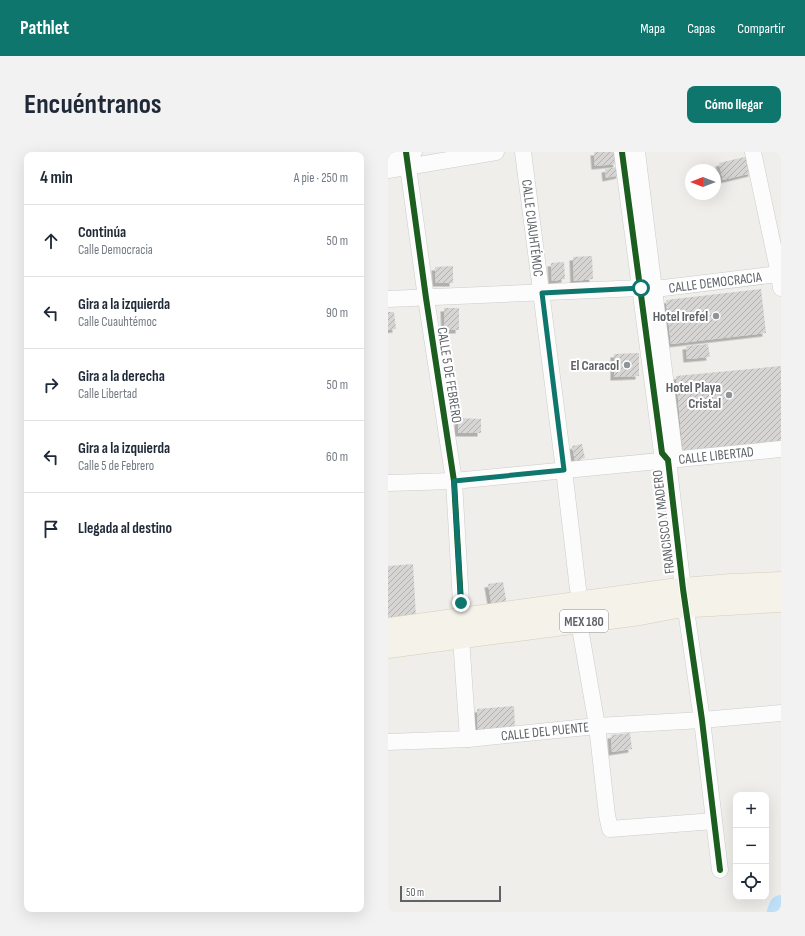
<!DOCTYPE html>
<html lang="es">
<head>
<meta charset="utf-8">
<style>
	:root { --surface:#fff; --page:#f2f2f3; --text:#1f2937; --muted:#747a83; --line:#e0e1e3; --accent:#0f766e }
	body { margin:0; font-family:"Sofia Sans Condensed",sans-serif; background:var(--page); color:var(--text) }
	.controls { position:absolute; right:12px; bottom:12px; display:grid; overflow:hidden; border-radius:8px; box-shadow:0 4px 16px #0002 }
	.controls button { width:36px; height:36px; display:grid; place-items:center; padding:0; border:0; border-bottom:1px solid var(--line); background:var(--surface); color:var(--text); font:20px sans-serif }
	.compass { position:absolute; left:297px; top:12px; width:36px; height:36px; border-radius:50%; background:var(--surface); box-shadow:0 4px 16px #0002; rotate:270deg }
	.scale { position:absolute; left:12px; bottom:10px; width:101px; box-sizing:border-box; padding-left:4px; border:2px solid #5f6368; border-top:0; font-size:11px; line-height:14px; white-space:nowrap; color:#5f6368; -webkit-text-stroke:3px #fff; paint-order:stroke }
	.stop { position:absolute; width:12px; height:12px; margin:-9px; border:3px solid #0f766e; border-radius:50%; background:#fff }
	.stop.end { background:#0f766e; border-color:#fff; box-shadow:0 1px 4px #0008 }
	.list { margin:0; padding:0; list-style:none }
	h2 { display:flex; justify-content:space-between; align-items:center; height:52px; margin:0; padding:0 16px; font-size:17px }
	h2 small { font-size:13px; font-weight:400; color:var(--muted) }
	.list li { display:grid; grid-template-columns:26px 1fr auto; gap:12px; align-items:center; box-sizing:border-box; height:72px; padding:0 16px; border-top:1px solid var(--line) }
	.list b { display:block; font-size:15px; white-space:nowrap }
	.list p { margin:0; font-size:13px; white-space:nowrap; color:var(--muted) }
	.list em { font-size:13px; font-style:normal; color:var(--muted) }
	.icon { flex:none; width:22px; height:22px; fill:none; stroke:currentColor; stroke-width:2; stroke-linecap:round; stroke-linejoin:round }
	.map { position:relative; flex:none; width:393px; height:760px; overflow:hidden; border-radius:8px }
	header { display:flex; align-items:center; gap:24px; box-sizing:border-box; height:56px; padding:0 20px; background:var(--accent); color:#fff }
	header strong { font-size:19px }
	nav { display:flex; gap:22px; margin-inline-start:auto; font-size:14px }
	.intro { display:flex; align-items:center; justify-content:space-between; box-sizing:border-box; height:96px; padding:0 24px }
	h1 { margin:0; font-size:28px }
	.button { padding:10px 18px; border-radius:8px; background:var(--accent); color:#fff; font-size:14px; font-weight:700 }
	main { display:flex; gap:24px; padding:0 24px }
	aside { flex:1; background:var(--surface); border-radius:8px; box-shadow:0 4px 16px #0002 }
	.map>svg:first-child { display:block }
	.lines { fill:none; stroke-linecap:round; stroke-linejoin:round }
	.river { stroke:#bfe0f9; stroke-width:24 }
	.building { fill:url(#building-hatch); filter:url(#shadow) }
	.street-casing { stroke:#cbcccc; stroke-width:17 }
	.primary-casing { stroke:#d7ceb8; stroke-width:23 }
	.street { stroke:#fdfcfc; stroke-width:16 }
	.primary { stroke:#f4f2e9; stroke-width:22 }
	.cycleway-casing { stroke:#fff; stroke-width:8 }
	.cycleway { stroke:#1b5e20; stroke-width:6 }
	.route { stroke:#0f766e; stroke-width:5 }
	.poi-dot { fill:#919496; stroke:#fff; stroke-width:1.5 }
	.labels { text-anchor:middle; stroke-width:4; stroke-linejoin:round; paint-order:stroke }
	.shield { fill:#fff; stroke:#8f9295; stroke-width:1 }
	.shield-label { font-size:13px; font-weight:bold; fill:#5f6368 }
	.street-label { font-size:14px; fill:#5f6368; stroke:#fff }
	.poi-label { font-size:14px; font-weight:bold; fill:#5f6368; stroke:#fff; text-anchor:end }
</style>
</head>
<body>
<header>
<strong>Pathlet</strong>
<nav><a>Mapa</a><a>Capas</a><a>Compartir</a></nav>
</header>
<div class="intro"><h1>Encuéntranos</h1><a class="button">Cómo llegar</a></div>
<main>
<aside>
<h2>4 min<small>A pie · 250 m</small></h2>
<ul class="list">
<li><svg class="icon" aria-label="ahead" viewBox="0 0 24 24"><path d="M12 20V5M6 11l6-6 6 6"/></svg><div><b>Continúa</b><p>Calle Democracia</p></div><em>50 m</em></li>
<li><svg class="icon" aria-label="left" viewBox="0 0 24 24"><path d="M17 20v-9H6M10 6l-5 5 5 5"/></svg><div><b>Gira a la izquierda</b><p>Calle Cuauhtémoc</p></div><em>90 m</em></li>
<li><svg class="icon" aria-label="right" viewBox="0 0 24 24"><path d="M7 20v-9h11M14 6l5 5-5 5"/></svg><div><b>Gira a la derecha</b><p>Calle Libertad</p></div><em>50 m</em></li>
<li><svg class="icon" aria-label="left" viewBox="0 0 24 24"><path d="M17 20v-9H6M10 6l-5 5 5 5"/></svg><div><b>Gira a la izquierda</b><p>Calle 5 de Febrero</p></div><em>60 m</em></li>
<li><svg class="icon" aria-label="arrive" viewBox="0 0 24 24"><path d="M6 21V4h12l-3 4 3 4H6"/></svg><div><b>Llegada al destino</b></div></li>
</ul>
</aside>
<div class="map">
<svg width="393" height="760" viewBox="0 0 393 760">
	<defs>
		<pattern id="building-hatch" width="6" height="6" patternUnits="userSpaceOnUse"><rect width="6" height="6" fill="#d6d5d3"/><path d="M-1 1l2-2M0 6l6-6M5 7l2-2" fill="none" stroke="#b1b0af"/></pattern>
		<filter id="shadow"><feDropShadow dx="-3.5" dy="3.5" stdDeviation="0" flood-color="#0004"/></filter>
	</defs>
	<rect width="100%" height="100%" fill="#efeeea"/>
	<g class="lines">
		<polyline class="river" points="391,760 393,755"/>
	</g>
	<g class="building">
		<polygon points="206,0 227,0 229,12 207,14"/>
		<polygon points="361,4 364,21 335,28 331,11"/>
		<polygon points="230,15 232,23 218,26 217,17"/>
		<polygon points="204,104 205,127 186,129 185,105"/>
		<polygon points="176,110 177,127 164,129 163,111"/>
		<polygon points="65,114 65,131 48,131 47,115"/>
		<polygon points="373,137 378,181 283,192 278,148"/>
		<polygon points="56,156 71,156 71,178 57,178"/>
		<polygon points="0,160 6,160 8,177 0,178"/>
		<polygon points="320,192 322,205 299,207 298,194"/>
		<polygon points="251,201 251,224 226,225 226,202"/>
		<polygon points="393,214 393,293 295,302 288,224"/>
		<polygon points="70,266 93,267 93,281 70,281"/>
		<polygon points="194,292 197,306 187,309 184,294"/>
		<polygon points="25,412 28,465 0,466 0,414"/>
		<polygon points="115,430 119,453 104,455 100,432"/>
		<polygon points="126,554 127,576 90,578 89,557"/>
		<polygon points="242,581 244,597 224,600 223,583"/>
	</g>
	<g class="lines">
		<defs>
			<g id="street">
				<polyline points="18,0 38,146 66,329 73,451"/>
				<polyline points="135,0 176,318 190,437"/>
				<polyline points="234,0 274,301 280,308 295,437 314,568 332,718"/>
				<polyline points="249,0 286,299 280,308"/>
				<polyline points="365,0 391,122 393,136"/>
				<polyline points="0,4 26,0"/>
				<polyline points="0,18 108,0"/>
				<polyline points="0,147 253,136 267,137 391,122"/>
				<polyline points="0,331 66,329 393,297"/>
				<polyline points="191,470 209,574 219,663 222,677 326,669"/>
				<polyline points="73,486 80,587"/>
				<polyline points="0,590 80,587 209,574 314,568 393,561"/>
			</g>
			<g id="primary">
				<polyline points="0,477 283,438 343,433 393,431"/>
				<polyline points="0,495 252,462 289,455 393,449"/>
			</g>
		</defs>
		<use href="#street" class="street-casing"/>
		<use href="#primary" class="primary-casing"/>
		<use href="#street" class="street"/>
		<use href="#primary" class="primary"/>
		<defs>
			<g id="cycleway">
				<polyline points="18,0 38,146 66,329 73,451"/>
				<polyline points="234,0 274,301 280,308 295,437 314,568 332,718"/>
			</g>
		</defs>
		<use href="#cycleway" class="cycleway-casing"/>
		<use href="#cycleway" class="cycleway"/>
	</g>
	<g class="lines">
		<polyline class="route" points="73,451 66,329 176,318 154,141 253,136"/>
	</g>
	<g class="poi-dot">
		<circle cx="328" cy="164" r="4"/>
		<circle cx="239" cy="213" r="4"/>
		<circle cx="341" cy="243" r="4"/>
	</g>
	<g class="labels">
		<rect class="shield" x="172" y="458" width="48" height="22" rx="3"/>
		<g class="shield-label">
			<text x="196" y="474">MEX 180</text>
		</g>
		<g class="street-label">
			<text transform="translate(145 76) rotate(83)" y="5">CALLE CUAUHTÉMOC</text>
			<text transform="translate(327 130) rotate(-7)" y="5">CALLE DEMOCRACIA</text>
			<text transform="translate(62 223) rotate(81)" y="5">CALLE 5 DE FEBRERO</text>
			<text transform="translate(328 303) rotate(-6)" y="5">CALLE LIBERTAD</text>
			<text transform="translate(275 370) rotate(-97)" y="5">FRANCISCO Y MADERO</text>
			<text transform="translate(157 579) rotate(-6)" y="5">CALLE DEL PUENTE</text>
		</g>
		<g class="poi-label">
			<text x="320" y="169">Hotel Irefel</text>
			<text x="231" y="218">El Caracol</text>
			<text x="333" y="240">Hotel Playa<tspan x="333" dy="16">Cristal</tspan></text>
		</g>
	</g>
</svg>
<div class="controls">
<button>+</button>
<button>−</button>
<button><svg class="icon" aria-label="locate" viewBox="0 0 24 24"><circle cx="12" cy="12" r="6"/><path d="M12 2v4M12 18v4M2 12h4M18 12h4"/></svg></button>
</div>
<svg class="compass" viewBox="-18 -18 36 36"><path d="M0-13l5 13h-10z" fill="#e53935"/><path d="M0 13l5-13h-10z" fill="#747a83"/></svg>
<div class="scale">50 m</div>
<div class="stop" style="left:253px;top:136px"></div>
<div class="stop end" style="left:73px;top:451px"></div>
</div>
</main>
</body>
</html>
